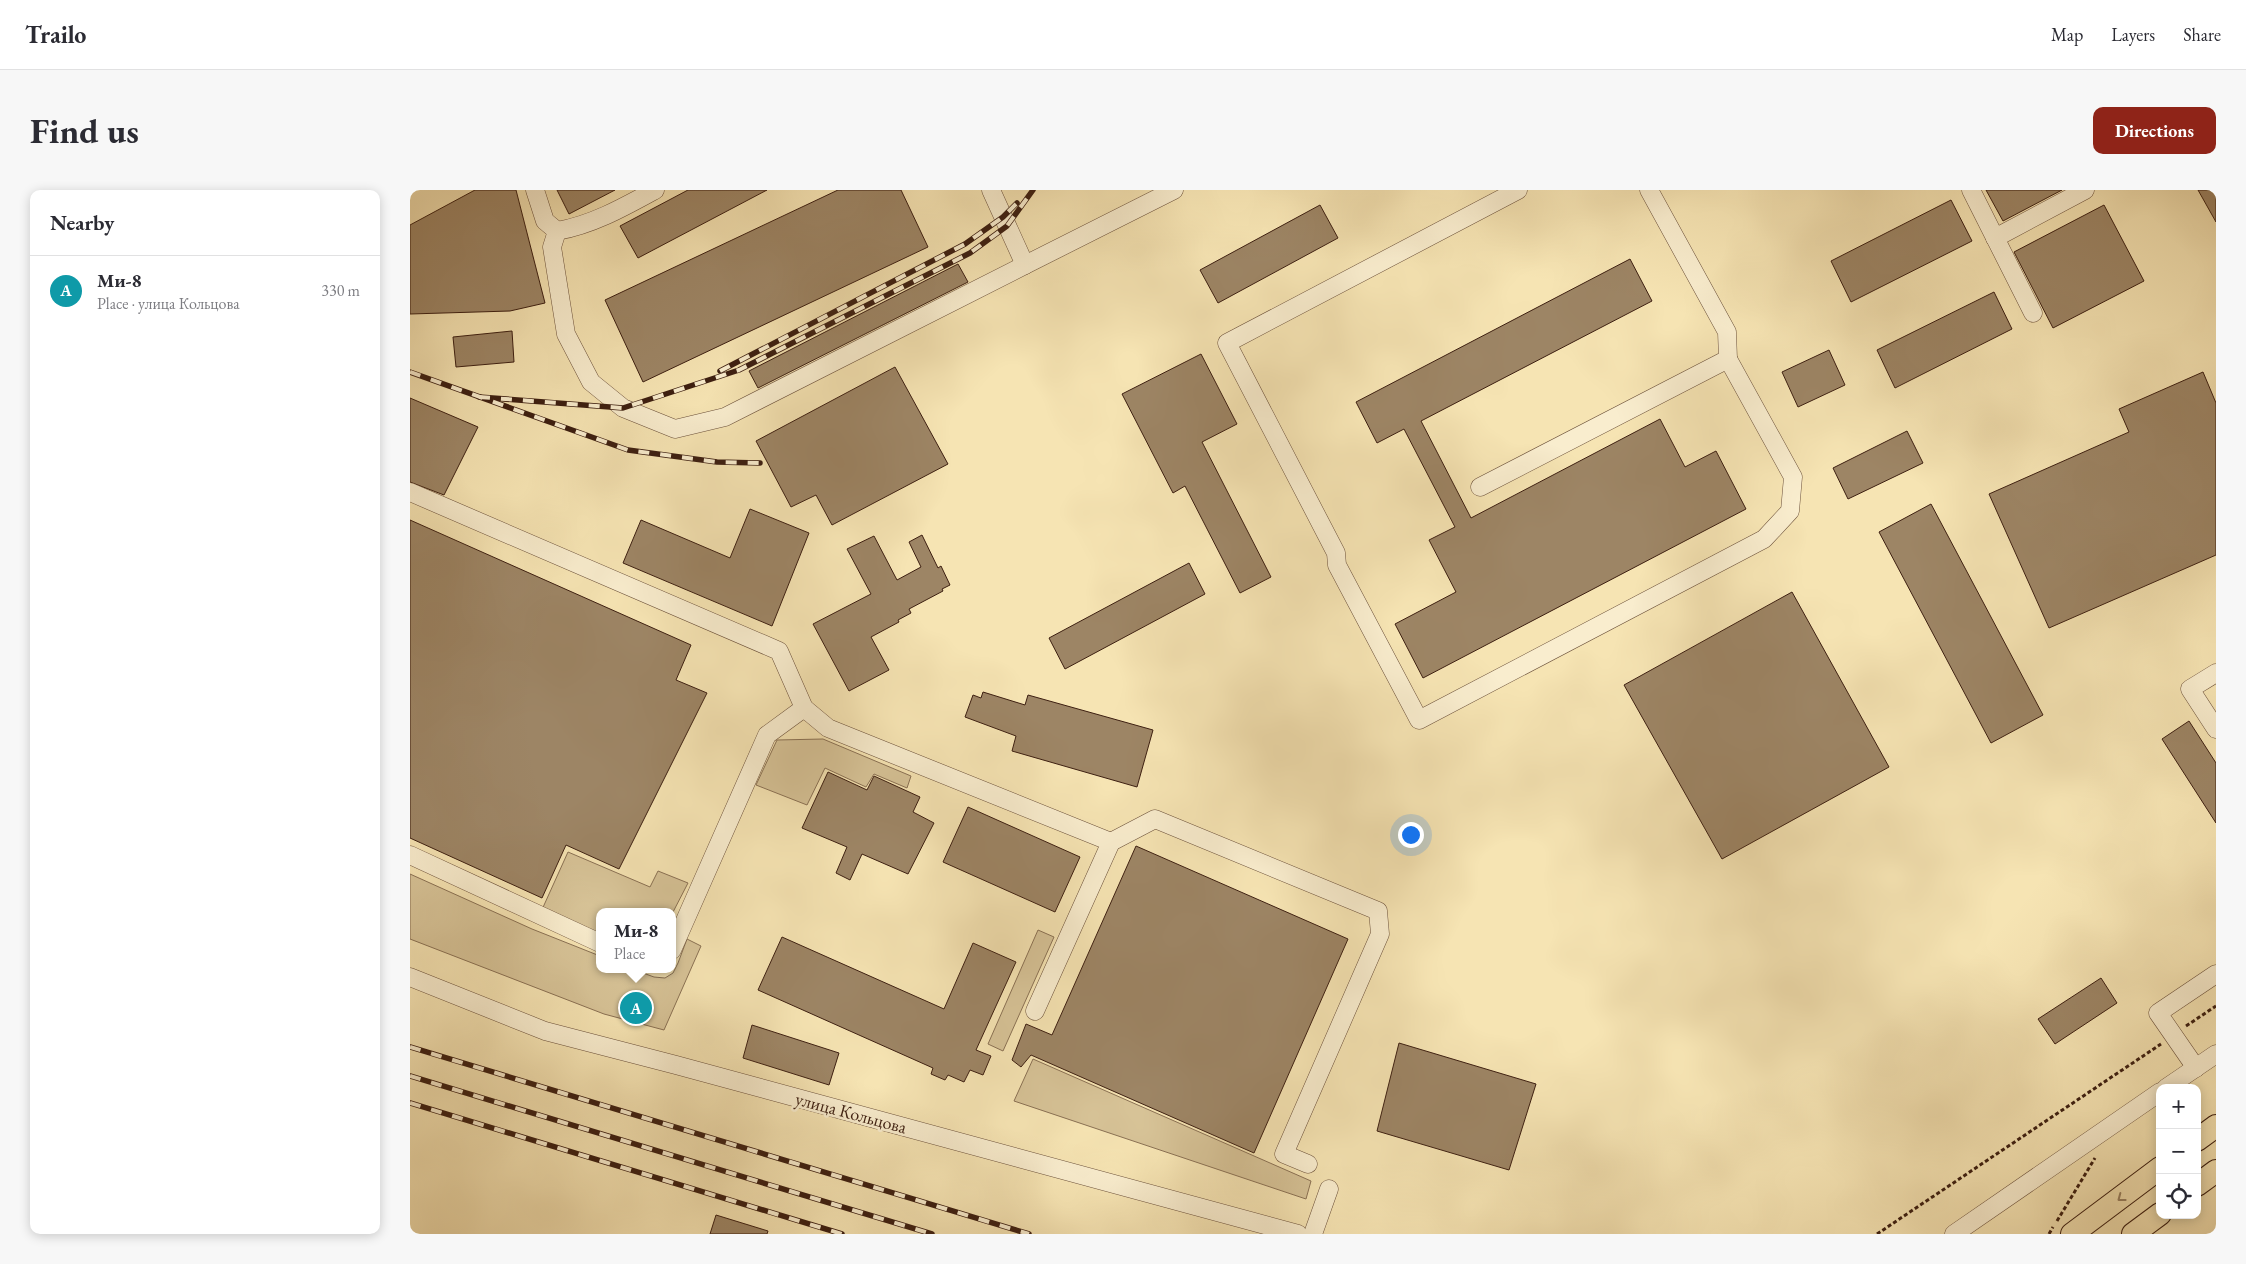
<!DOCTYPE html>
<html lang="en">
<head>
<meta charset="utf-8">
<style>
	:root { --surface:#fff; --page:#f7f7f7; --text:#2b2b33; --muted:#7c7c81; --line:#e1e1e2; --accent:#8f2418 }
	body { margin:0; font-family:"EB Garamond",serif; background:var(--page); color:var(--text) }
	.controls { position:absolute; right:15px; bottom:15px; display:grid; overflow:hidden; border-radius:10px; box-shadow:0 2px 12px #0003 }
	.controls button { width:45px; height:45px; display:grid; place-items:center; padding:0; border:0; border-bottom:1px solid var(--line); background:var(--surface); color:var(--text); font:25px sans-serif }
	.you { position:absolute; left:1000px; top:644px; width:18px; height:18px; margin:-12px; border:4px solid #fff; border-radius:50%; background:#1a73e8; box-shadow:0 0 0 8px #1a73e833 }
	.badge { display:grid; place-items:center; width:32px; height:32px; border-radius:50%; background:var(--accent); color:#fff; font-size:16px; font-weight:700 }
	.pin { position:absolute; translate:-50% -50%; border:2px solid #fff; box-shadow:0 1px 5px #0006 }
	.popup { position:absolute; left:186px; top:718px; width:80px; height:65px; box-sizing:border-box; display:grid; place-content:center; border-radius:10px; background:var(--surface); filter:drop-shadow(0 1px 4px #0005); font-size:16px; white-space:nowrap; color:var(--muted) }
	.popup b { font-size:19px; color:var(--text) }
	.popup::after { content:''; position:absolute; left:50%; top:100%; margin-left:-10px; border:10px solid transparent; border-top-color:var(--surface) }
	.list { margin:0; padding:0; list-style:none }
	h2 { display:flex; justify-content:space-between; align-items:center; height:65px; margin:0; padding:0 20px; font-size:21px }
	h2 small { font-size:16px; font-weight:400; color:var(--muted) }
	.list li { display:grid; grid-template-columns:32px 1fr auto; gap:15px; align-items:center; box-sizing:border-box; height:70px; padding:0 20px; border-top:1px solid var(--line) }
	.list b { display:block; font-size:19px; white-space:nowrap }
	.list p { margin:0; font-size:16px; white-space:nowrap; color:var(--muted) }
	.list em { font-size:16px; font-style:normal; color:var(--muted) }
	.icon { flex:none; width:28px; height:28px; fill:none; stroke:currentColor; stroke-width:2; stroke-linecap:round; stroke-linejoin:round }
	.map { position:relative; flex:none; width:1806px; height:1044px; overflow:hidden; border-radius:10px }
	header { display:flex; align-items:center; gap:30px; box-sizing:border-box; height:70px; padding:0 25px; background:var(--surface); border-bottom:1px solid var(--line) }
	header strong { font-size:24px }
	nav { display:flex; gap:28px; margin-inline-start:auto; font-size:18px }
	.intro { display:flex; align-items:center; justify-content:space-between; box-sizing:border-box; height:120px; padding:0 30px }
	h1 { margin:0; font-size:35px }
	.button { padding:12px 22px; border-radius:10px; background:var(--accent); color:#fff; font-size:18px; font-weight:700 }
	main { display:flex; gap:30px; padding:0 30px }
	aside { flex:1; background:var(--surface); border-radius:10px; box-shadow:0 2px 12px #0003 }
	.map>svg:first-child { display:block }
	.green { fill:#d7c397; stroke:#8a7154 }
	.building { fill:#9d8565; stroke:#3d1f11 }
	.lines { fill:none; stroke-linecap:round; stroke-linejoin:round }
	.minor-casing { stroke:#6b503a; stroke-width:19 }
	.major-casing { stroke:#3d1f11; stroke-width:24 }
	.path { stroke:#3d1f11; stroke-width:3; stroke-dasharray:4 2.5; stroke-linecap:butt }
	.minor { stroke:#f9edce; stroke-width:18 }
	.major { stroke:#f6e4b3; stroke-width:22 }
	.rail-casing { stroke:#3d1f11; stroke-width:5.5 }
	.rail { stroke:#f9edce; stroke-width:4; stroke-dasharray:11; stroke-linecap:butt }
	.oneway { stroke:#9a8262 }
	.labels { text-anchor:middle; stroke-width:5; stroke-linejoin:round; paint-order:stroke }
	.street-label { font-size:18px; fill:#3d1f11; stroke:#f9edce }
</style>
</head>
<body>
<header>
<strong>Trailo</strong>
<nav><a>Map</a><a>Layers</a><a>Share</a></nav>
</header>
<div class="intro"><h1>Find us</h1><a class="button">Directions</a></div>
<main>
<aside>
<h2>Nearby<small></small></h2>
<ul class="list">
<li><span class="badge" style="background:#0f9aa8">A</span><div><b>Ми-8</b><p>Place · улица Кольцова</p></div><em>330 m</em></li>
</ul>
</aside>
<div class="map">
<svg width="1806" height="1044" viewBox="0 0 1806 1044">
	<rect width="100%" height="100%" fill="#f6e4b3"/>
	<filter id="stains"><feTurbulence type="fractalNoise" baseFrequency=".004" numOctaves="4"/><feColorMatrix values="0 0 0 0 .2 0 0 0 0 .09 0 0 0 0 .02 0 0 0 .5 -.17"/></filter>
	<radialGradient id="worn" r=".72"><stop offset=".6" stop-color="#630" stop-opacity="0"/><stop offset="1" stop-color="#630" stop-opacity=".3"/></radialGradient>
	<g class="green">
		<polygon points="413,549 501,586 497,598 464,584 456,597 415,578 397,615 346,595 367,550"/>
		<polygon points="158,662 240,697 248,681 278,693 262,724 262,722 190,722 190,751 130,724"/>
		<polygon points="0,684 122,739 190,766 190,779 222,779 244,787 255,788 263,783 268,773 277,749 291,756 254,840 194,824 0,749"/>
		<polygon points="628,740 644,747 593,861 578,854"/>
		<polygon points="623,869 901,991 896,1009 604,911"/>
	</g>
	<g class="building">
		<polygon points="65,0 106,0 135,113 100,121 0,124 0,35"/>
		<polygon points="147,0 205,0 159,24"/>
		<polygon points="278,0 357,0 228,68 210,36"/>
		<polygon points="428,0 491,0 518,57 233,192 195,110"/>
		<polygon points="1576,0 1652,0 1593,31"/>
		<polygon points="1788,0 1803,0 1806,6 1806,32"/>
		<polygon points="1541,10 1562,51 1441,112 1421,71"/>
		<polygon points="910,15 928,48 808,113 790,80"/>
		<polygon points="1694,15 1734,91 1643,138 1604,62"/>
		<polygon points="1220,69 1242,111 1011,231 1061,328 1250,229 1275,277 1306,261 1336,319 1013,488 985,434 1046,402 1019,350 1045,337 994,239 967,253 946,212"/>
		<polygon points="548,74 558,92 348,198 339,181"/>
		<polygon points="1584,102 1602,139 1485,198 1467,160"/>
		<polygon points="102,141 104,172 46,177 43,147"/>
		<polygon points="1419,160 1435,195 1388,217 1372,182"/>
		<polygon points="791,164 827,234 792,252 861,387 830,403 775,296 763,303 712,204"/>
		<polygon points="485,177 538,274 422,335 406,305 381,317 346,251"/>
		<polygon points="1793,182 1806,213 1806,365 1639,438 1579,304 1719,242 1709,219"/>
		<polygon points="0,208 68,237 34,305 0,292"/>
		<polygon points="1497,241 1513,273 1438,309 1423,278"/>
		<polygon points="1521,314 1633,525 1581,553 1469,342"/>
		<polygon points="340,319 399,343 362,436 213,373 231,330 320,368"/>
		<polygon points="0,330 281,455 266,490 297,503 209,679 156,655 132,708 0,648"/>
		<polygon points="512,345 528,378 531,376 540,395 532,399 533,401 499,419 501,423 488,430 489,432 461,447 479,480 439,501 403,434 461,404 437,359 464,346 487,390 511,377 499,352"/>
		<polygon points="779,373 795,404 655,479 639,448"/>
		<polygon points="1382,402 1479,577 1312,669 1214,495"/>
		<polygon points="573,502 615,515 618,505 743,540 727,597 602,561 606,546 555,527 563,505 571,508"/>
		<polygon points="1779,531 1806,573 1806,633 1752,549"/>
		<polygon points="418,582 457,600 464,586 510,607 503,622 524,633 498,684 452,664 440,690 426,683 437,657 392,638"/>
		<polygon points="558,617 670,667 645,722 533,672"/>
		<polygon points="726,656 938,749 844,963 621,865 611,877 602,870 616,834 642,845"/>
		<polygon points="372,747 534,819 563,753 606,772 566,860 581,866 573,885 560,880 554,892 538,885 535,890 521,884 523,878 348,800"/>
		<polygon points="1691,788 1707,813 1645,854 1628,829"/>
		<polygon points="342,835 429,863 419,895 333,868"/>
		<polygon points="989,853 1126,894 1099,980 967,941"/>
		<polygon points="306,1025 358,1041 357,1044 300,1044"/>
	</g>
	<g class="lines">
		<defs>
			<g id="minor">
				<path d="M 125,0 L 135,31 L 147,41 C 182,35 214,17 245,0"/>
				<polyline points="581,0 615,75 764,0"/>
				<polyline points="1239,0 1317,142 1318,169"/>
				<polyline points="1561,0 1623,123"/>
				<polyline points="147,41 142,57 156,144 181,192 213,218 265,239 315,227 615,75"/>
				<polyline points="1585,48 1675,0"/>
				<polyline points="1070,297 1318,169 1383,287 1380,321 1354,349 1009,530 927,375 926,363 817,153 1108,0"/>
				<polyline points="0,302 369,461 394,518 418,538 701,652 745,629 968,721 970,744 874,964 898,974"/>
				<polyline points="1806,483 1780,499 1806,539"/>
				<polyline points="0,665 190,753"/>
				<polyline points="262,760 357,545 394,518"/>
				<polyline points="0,787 135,841 266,875 888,1044"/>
				<polyline points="625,821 701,652"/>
				<polyline points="1786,878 1748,823 1806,784"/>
				<polyline points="1756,898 1806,864"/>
				<polyline points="903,1044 919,999"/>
				<polyline points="1544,1044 1750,902"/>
			</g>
			<g id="major">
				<polyline points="1787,950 1806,936"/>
				<polyline points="1787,995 1806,981"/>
				<polyline points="1662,1044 1750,978"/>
				<polyline points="1723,1044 1750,1024"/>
			</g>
		</defs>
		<use href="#minor" class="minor-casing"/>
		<use href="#major" class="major-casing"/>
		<g class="path">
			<polyline points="1776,836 1806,816"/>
			<polyline points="1647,1031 1685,968"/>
			<polyline points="1467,1044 1751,854"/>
			<polyline points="1639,1044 1643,1037"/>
		</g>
		<use href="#minor" class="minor"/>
		<use href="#major" class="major"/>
		<defs>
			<g id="rail">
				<polyline points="310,181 555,54 593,27 607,13"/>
				<polyline points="0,182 218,260 307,272 350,273"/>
				<polyline points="69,207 213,218 329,180 560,63 597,36 623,0"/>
				<polyline points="0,857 619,1044"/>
				<polyline points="0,886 522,1044"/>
				<polyline points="0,913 432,1044"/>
			</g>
		</defs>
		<use href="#rail" class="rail-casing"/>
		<use href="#rail" class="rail"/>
	</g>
	<defs><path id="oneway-chevron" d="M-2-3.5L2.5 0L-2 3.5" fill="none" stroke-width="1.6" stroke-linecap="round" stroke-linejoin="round" transform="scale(1.25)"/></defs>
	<use class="oneway" href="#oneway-chevron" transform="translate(1711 1008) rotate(143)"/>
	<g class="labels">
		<g class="street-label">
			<text transform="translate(441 923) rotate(15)" y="6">улица Кольцова</text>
		</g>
	</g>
	<rect width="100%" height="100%" filter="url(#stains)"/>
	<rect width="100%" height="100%" fill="url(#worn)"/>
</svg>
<div class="controls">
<button>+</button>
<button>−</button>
<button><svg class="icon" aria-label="locate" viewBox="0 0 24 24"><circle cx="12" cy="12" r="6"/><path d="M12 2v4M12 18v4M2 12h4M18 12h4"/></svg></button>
</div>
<div class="you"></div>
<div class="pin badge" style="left:226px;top:818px;background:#0f9aa8">A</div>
<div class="popup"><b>Ми-8</b>Place</div>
</div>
</main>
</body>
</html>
